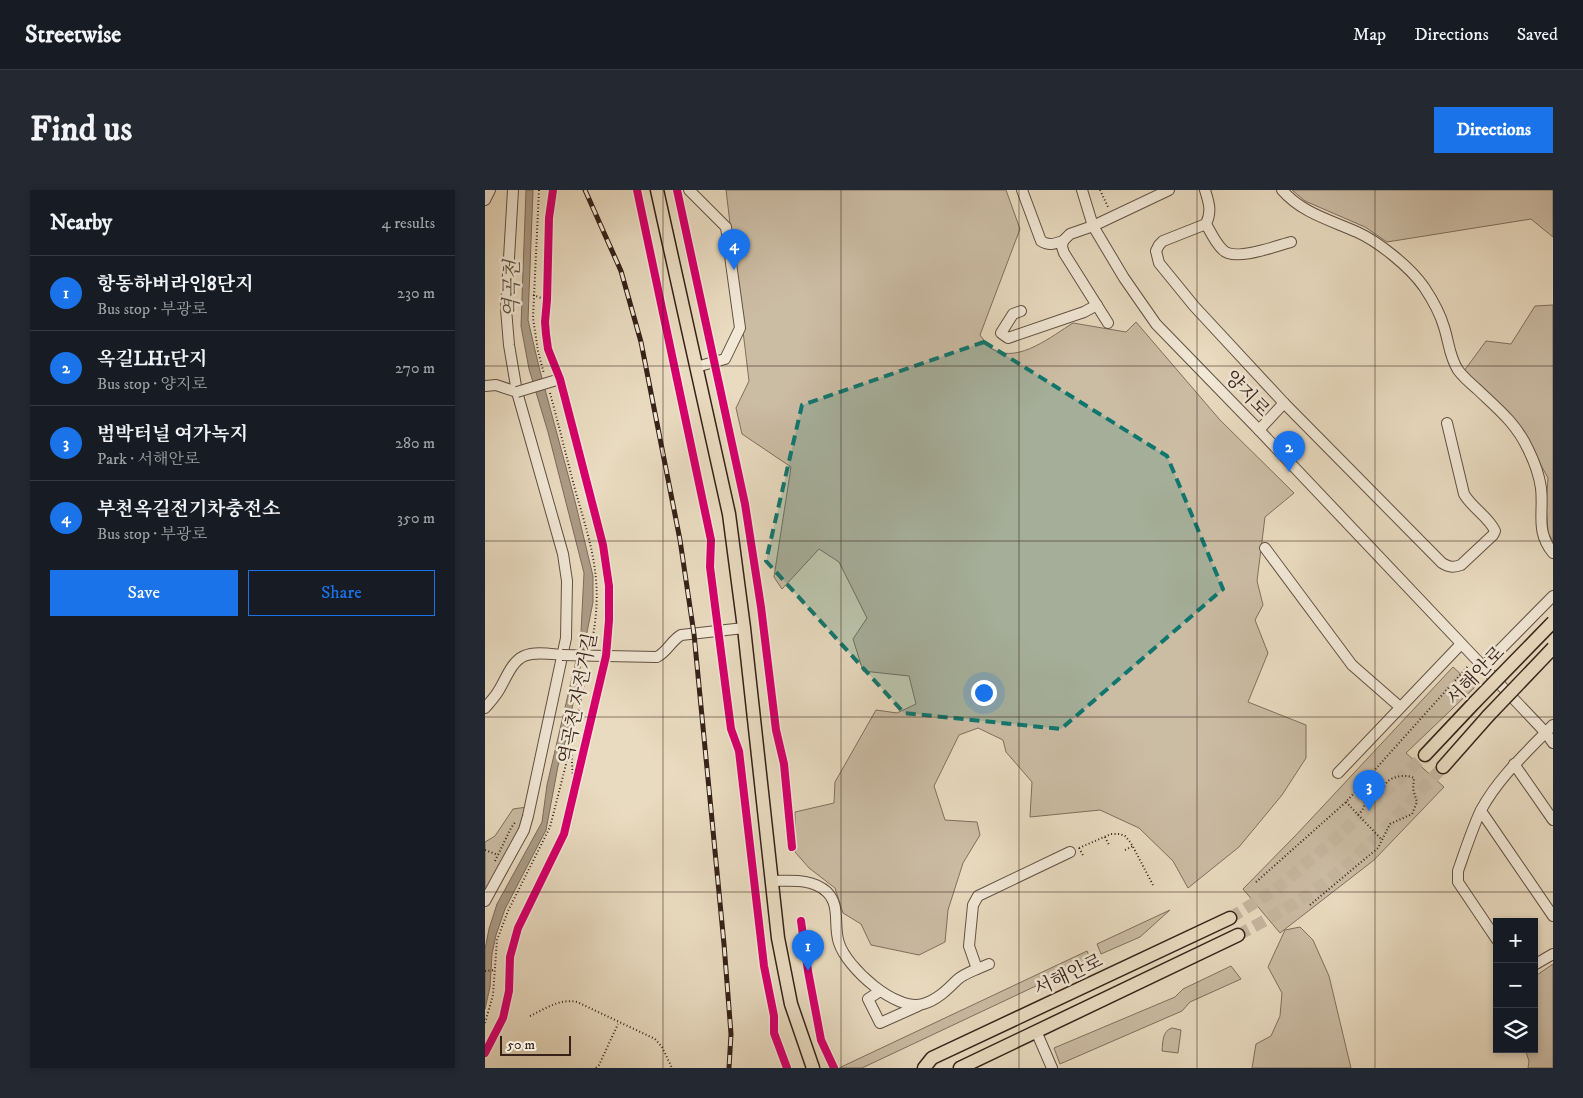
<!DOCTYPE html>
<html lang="en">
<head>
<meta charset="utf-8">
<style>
	:root { --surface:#171b24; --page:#242831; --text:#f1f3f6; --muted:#9ea1a6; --line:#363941; --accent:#1a73e8 }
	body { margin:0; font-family:"IM FELL DW Pica","Noto Serif KR",serif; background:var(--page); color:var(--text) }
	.controls { position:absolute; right:15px; bottom:15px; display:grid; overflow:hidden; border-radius:0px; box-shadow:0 2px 8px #0003 }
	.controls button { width:45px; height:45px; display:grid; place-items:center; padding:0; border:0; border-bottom:1px solid var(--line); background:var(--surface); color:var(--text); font:25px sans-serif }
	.scale { position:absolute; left:15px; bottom:12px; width:71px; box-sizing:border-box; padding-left:5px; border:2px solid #362219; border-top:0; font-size:14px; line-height:18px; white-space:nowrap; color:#362219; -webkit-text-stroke:4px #f1e8d6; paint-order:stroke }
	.you { position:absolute; left:498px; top:502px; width:18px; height:18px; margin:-12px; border:4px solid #fff; border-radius:50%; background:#1a73e8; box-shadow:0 0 0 8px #1a73e833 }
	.badge { display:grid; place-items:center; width:32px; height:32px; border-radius:50%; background:var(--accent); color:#fff; font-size:16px; font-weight:700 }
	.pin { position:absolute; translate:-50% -41px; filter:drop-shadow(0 1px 2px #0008) }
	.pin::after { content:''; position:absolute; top:26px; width:18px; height:15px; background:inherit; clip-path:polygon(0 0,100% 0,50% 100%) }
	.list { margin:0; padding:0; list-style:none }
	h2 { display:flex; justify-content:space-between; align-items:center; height:65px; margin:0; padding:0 20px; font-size:21px }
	h2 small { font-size:16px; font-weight:400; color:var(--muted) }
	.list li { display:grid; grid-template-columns:32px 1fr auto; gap:15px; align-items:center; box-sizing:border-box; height:75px; padding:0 20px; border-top:1px solid var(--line) }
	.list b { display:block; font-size:19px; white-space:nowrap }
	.list p { margin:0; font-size:16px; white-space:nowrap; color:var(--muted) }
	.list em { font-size:16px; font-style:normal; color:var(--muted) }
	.actions { display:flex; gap:10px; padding:15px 20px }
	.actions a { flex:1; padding:11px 0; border:1px solid var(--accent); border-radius:0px; text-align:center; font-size:18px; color:var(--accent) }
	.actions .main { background:var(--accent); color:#fff }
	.icon { flex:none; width:28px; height:28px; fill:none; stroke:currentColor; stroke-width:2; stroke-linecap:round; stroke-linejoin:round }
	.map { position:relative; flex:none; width:1068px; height:878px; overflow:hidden; border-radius:0px }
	header { display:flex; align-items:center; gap:30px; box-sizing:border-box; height:70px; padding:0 25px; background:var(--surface); border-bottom:1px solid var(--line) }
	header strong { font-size:24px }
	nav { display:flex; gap:28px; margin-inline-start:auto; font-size:18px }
	.intro { display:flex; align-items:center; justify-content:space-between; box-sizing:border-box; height:120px; padding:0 30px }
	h1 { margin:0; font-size:35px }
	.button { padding:12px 22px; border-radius:0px; background:var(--accent); color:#fff; font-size:18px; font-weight:700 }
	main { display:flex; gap:30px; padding:0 30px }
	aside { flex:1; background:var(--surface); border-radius:0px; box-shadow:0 2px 8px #0003 }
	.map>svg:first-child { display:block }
	.green { fill:#cbbca4; stroke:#806f5e }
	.water { fill:#ac9c87; stroke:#7d6b5b }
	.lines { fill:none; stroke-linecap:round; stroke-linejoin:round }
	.major-tunnel { stroke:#c5b69f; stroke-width:12; stroke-dasharray:12 6; stroke-linecap:butt }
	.minor-casing { stroke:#635043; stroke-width:12 }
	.major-casing { stroke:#362219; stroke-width:15 }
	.path { stroke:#362219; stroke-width:2; stroke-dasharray:1 2.5; stroke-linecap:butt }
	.minor { stroke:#f1e8d6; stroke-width:10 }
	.major { stroke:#e9dbc0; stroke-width:12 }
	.rail-casing { stroke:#362219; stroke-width:5 }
	.rail { stroke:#f1e8d6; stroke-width:3; stroke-dasharray:9; stroke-linecap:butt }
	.minor-bridge-casing { stroke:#635043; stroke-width:12; stroke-linecap:butt }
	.major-bridge-casing { stroke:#362219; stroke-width:15; stroke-linecap:butt }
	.minor-bridge { stroke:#f1e8d6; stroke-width:10 }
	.major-bridge { stroke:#e9dbc0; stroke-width:12 }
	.cycleway-casing { stroke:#f1e8d6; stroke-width:11 }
	.cycleway { stroke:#d6006c; stroke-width:8 }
	.marked { fill:#0f766e; fill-opacity:0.2; stroke:#0f766e; stroke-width:4; stroke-dasharray:10 6; stroke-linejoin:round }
	.grid { fill:none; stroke:#362219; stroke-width:1; stroke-opacity:0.55 }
	.labels { text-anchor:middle; stroke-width:5; stroke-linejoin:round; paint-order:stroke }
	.street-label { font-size:19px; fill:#362219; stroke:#f1e8d6 }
	.water-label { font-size:20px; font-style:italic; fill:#5f4d40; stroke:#f1e8d6 }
</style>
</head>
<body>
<header>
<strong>Streetwise</strong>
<nav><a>Map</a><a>Directions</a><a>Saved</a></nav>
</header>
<div class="intro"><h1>Find us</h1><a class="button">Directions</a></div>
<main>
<aside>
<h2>Nearby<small>4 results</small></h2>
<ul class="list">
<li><span class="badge">1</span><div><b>항동하버라인8단지</b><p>Bus stop · 부광로</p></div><em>230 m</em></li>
<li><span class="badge">2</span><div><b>옥길LH1단지</b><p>Bus stop · 양지로</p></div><em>270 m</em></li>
<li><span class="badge">3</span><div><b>범박터널 여가녹지</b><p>Park · 서해안로</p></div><em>280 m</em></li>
<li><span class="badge">4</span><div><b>부천옥길전기차충전소</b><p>Bus stop · 부광로</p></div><em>350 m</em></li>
</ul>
<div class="actions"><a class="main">Save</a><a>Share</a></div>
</aside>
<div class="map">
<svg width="1068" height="878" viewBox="0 0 1068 878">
	<rect width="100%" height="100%" fill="#e9dbc0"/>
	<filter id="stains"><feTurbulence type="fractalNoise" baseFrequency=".004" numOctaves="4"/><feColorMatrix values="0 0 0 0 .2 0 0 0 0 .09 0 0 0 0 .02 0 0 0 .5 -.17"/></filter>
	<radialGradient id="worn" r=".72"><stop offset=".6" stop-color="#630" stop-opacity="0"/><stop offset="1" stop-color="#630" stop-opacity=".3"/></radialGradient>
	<g class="green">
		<path d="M 241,0 L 521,0 L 535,39 L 495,145 C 499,150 503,157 509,160 C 534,173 567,146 588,133 L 641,142 L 651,132 L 735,230 L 809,303 L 780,327 L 772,391 L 778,415 L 770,430 L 783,463 L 763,512 L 821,535 L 821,568 L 797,605 L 754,657 L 703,698 L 688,671 L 654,638 L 615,620 L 545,627 L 547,592 L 521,562 L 518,550 L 493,538 L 474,545 L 449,596 L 460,630 L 492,632 L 495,645 L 478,673 L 463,720 L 460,752 L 434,765 L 386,755 L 376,734 L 358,723 L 350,698 L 324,678 L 310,662 L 310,622 L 349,613 L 350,592 L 391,520 L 412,523 L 431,514 L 424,486 L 378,481 L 368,449 L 382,428 L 354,372 L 334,359 L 297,399 L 289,387 L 306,277 L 257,244 L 251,218 L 264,191 Z"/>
		<polygon points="807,0 1068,0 1068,47 1046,29 902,52 880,37 820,11"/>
		<polygon points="1068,115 1068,352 1063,342 1061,315 1063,288 1034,235 979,181 1001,151 1026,154 1050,116"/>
		<polygon points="968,477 990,497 921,563 959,597 889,670 795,743 758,699 811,645"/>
		<polygon points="42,617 37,636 0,704 0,652 10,646 28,619"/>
		<polygon points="685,720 655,747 616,764 612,754"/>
		<polygon points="815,737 828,750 844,786 866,878 767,878 771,854 786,846 795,826 797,803 783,777 800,740"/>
		<polygon points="602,761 606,770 377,878 354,878"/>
		<polygon points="1068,774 1068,878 1043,878 1044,871 1040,859 1049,859 1049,787"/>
		<polygon points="746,776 756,789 705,812 697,821 575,874 569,858 690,807 698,799"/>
		<path d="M 687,838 L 696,840 L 693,863 L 677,861 C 678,852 677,841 687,838 Z"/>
	</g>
	<polygon class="water" points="41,0 48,0 43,130 54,177 89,307 108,386 108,412 86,524 85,536 73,576 61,640 20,719 11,745 7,764 5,797 0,819 0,759 4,739 12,714 57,632 62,595 90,475 96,442 99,383 63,242 44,179 36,136"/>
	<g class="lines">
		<g class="major-tunnel">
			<polyline points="745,728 790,700 851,648 940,565"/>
			<path d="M 753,745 C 783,729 813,713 841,692 C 884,659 920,616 958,577"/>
		</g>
		<defs>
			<g id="minor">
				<polyline points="204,0 241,37 255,138 240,169 211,177"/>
				<path d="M 537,0 L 556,51 C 564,56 569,54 578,51"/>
				<polyline points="597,0 608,36 639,88 671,134 774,240 1061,543 1068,553"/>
				<path d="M 720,0 C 724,13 727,21 721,34 C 726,43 731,54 738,60 C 749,72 791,56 806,52"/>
				<path d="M 797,0 C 817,23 845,30 872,42 C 894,52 925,77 939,97 C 947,109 955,123 959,137 C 964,152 964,166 973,180 C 978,187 985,193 992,199 C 1012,218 1031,233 1043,259 C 1049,271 1054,284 1056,298 C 1059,323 1050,341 1068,363"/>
				<polyline points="0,10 5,0"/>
				<path d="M 721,34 L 678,51 L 674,55 L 671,61 L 674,73 L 709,116 L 799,213 L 957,373 C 964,377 968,378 976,375 L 1008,345 L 1010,341 C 1004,327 987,318 979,304 L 962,233"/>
				<polyline points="536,121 528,124 516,143 523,148 599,122 612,115"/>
				<polyline points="623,133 579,63 577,57 578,51 585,44 608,36 684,0"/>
				<polyline points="0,196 11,195 32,202"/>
				<polyline points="774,240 799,213"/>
				<polyline points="780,358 867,475 915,517"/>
				<path d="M 121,466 L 172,467 C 182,462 186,451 196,445 L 259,438"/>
				<polyline points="998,477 1068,406"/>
				<path d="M 0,518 C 5,512 10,507 14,500 C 21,489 26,472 39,466 C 50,461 66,464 77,465"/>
				<polyline points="1029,574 1068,630"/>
				<polyline points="853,583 976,454"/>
				<polyline points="996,621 1068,726"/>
				<path d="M 287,691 C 306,691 327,688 342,702 C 356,716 348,736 354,753 C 362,778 411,822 438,814 C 452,810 462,800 472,790 C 477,785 485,782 492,779 L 484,756 L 488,715 L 493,706 L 585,662"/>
				<polyline points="0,711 39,640 43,626 81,448 82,391 78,364 32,202 24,155 21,119 28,0"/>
				<path d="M 1012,750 L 973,692 L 973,681 C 980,661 987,639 996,620 C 1014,587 1042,562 1068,535"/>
				<polyline points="1049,775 1068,764"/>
				<polyline points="492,779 504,774"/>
				<polyline points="395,801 383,809 395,833 433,816"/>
				<polyline points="551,841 567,878"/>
			</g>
			<g id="major">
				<polyline points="172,0 244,324 259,438 293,748 306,814 328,878"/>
				<polyline points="940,565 990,512"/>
				<polyline points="958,577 1003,526"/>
				<polyline points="439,878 447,868 745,728"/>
				<polyline points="475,878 753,745"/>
			</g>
		</defs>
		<use href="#minor" class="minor-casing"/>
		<use href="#major" class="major-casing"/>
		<g class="path">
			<polyline points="54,0 48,128 53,161 59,184"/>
			<polyline points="615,0 624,19"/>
			<polyline points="48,105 62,110"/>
			<path d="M 65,203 C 74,236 82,269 91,303 C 108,361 119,395 106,456"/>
			<polyline points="86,558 89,603"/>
			<polyline points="861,612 897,650"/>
			<path d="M 873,625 C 882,617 881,607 874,599"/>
			<polyline points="620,647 624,655"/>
			<polyline points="594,658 626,644 635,644 640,646 646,653 669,697"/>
			<polyline points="594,658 599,667"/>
			<polyline points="0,660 13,665"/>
			<polyline points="640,660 648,656"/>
			<polyline points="10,671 26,638 31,631"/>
			<polyline points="771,692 861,612 983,476"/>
			<path d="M 825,715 L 893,658 L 905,634 L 927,624 L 932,612 L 928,599 L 929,588 C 922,584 908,586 902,592 C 899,596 899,600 894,602 C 888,604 884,603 879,607"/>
			<polyline points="0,781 10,780"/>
			<path d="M 45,826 C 60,819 75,808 92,812 L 170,849 L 177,857 L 187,878"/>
			<polyline points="0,833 8,805 12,750 23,721 65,637 89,543 103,476"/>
			<polyline points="111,878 114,875 133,834"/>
		</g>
		<use href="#minor" class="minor"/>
		<use href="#major" class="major"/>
		<defs>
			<polyline id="rail" points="100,0 136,81 156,152 195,350 209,444 239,754 246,844 244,878"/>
		</defs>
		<use href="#rail" class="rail-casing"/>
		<use href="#rail" class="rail"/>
		<defs>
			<g id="minor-bridge">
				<polyline points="32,202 75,189"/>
				<polyline points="77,465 121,466"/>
			</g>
			<g id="major-bridge">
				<polyline points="990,512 1068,432"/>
				<polyline points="1003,526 1068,458"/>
			</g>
		</defs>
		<use href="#minor-bridge" class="minor-bridge-casing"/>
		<use href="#major-bridge" class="major-bridge-casing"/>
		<use href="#minor-bridge" class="minor-bridge"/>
		<use href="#major-bridge" class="major-bridge"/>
		<defs>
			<g id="cycleway">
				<polyline points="152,0 226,350 225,377 246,539 254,561 279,776 289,826 289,843 302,878"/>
				<polyline points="192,0 260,314 276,417 291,540 299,574 307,657"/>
				<polyline points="316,731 323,781 336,850 349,878"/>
				<polyline points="0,863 18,828 24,801 25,767 33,738 79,644 121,466 124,430 124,396 118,355 75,189 63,159 61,144 60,132 62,110 64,28 68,0"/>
			</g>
		</defs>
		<use href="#cycleway" class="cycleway-casing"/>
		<use href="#cycleway" class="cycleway"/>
	</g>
	<path class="marked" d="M 499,152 L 682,266 L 738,399 L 576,539 L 419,523 L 281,371 L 317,215 Z"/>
	<path class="grid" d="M 178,0 L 178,878M 356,0 L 356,878M 534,0 L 534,878M 712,0 L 712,878M 890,0 L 890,878M 0,176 L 1068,176M 0,351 L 1068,351M 0,527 L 1068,527M 0,702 L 1068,702"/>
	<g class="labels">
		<g class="street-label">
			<text transform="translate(763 203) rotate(46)" y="7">양지로</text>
			<text transform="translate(990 485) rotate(-46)" y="7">서해안로</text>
			<text transform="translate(92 508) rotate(-79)" y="7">역곡천 자전거길</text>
			<text transform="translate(583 784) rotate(-25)" y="7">서해안로</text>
		</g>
		<g class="water-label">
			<text transform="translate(26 99) rotate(-89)" y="7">역곡천</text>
		</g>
	</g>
	<rect width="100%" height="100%" filter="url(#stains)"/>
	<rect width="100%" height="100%" fill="url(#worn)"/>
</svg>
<div class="controls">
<button>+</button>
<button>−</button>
<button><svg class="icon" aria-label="layers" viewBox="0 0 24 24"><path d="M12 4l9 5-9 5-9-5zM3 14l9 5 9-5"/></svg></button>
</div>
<div class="scale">50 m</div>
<div class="you"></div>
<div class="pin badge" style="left:323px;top:781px">1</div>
<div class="pin badge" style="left:804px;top:282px">2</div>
<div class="pin badge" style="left:884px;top:621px">3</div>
<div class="pin badge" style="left:249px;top:80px">4</div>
</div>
</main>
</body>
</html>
